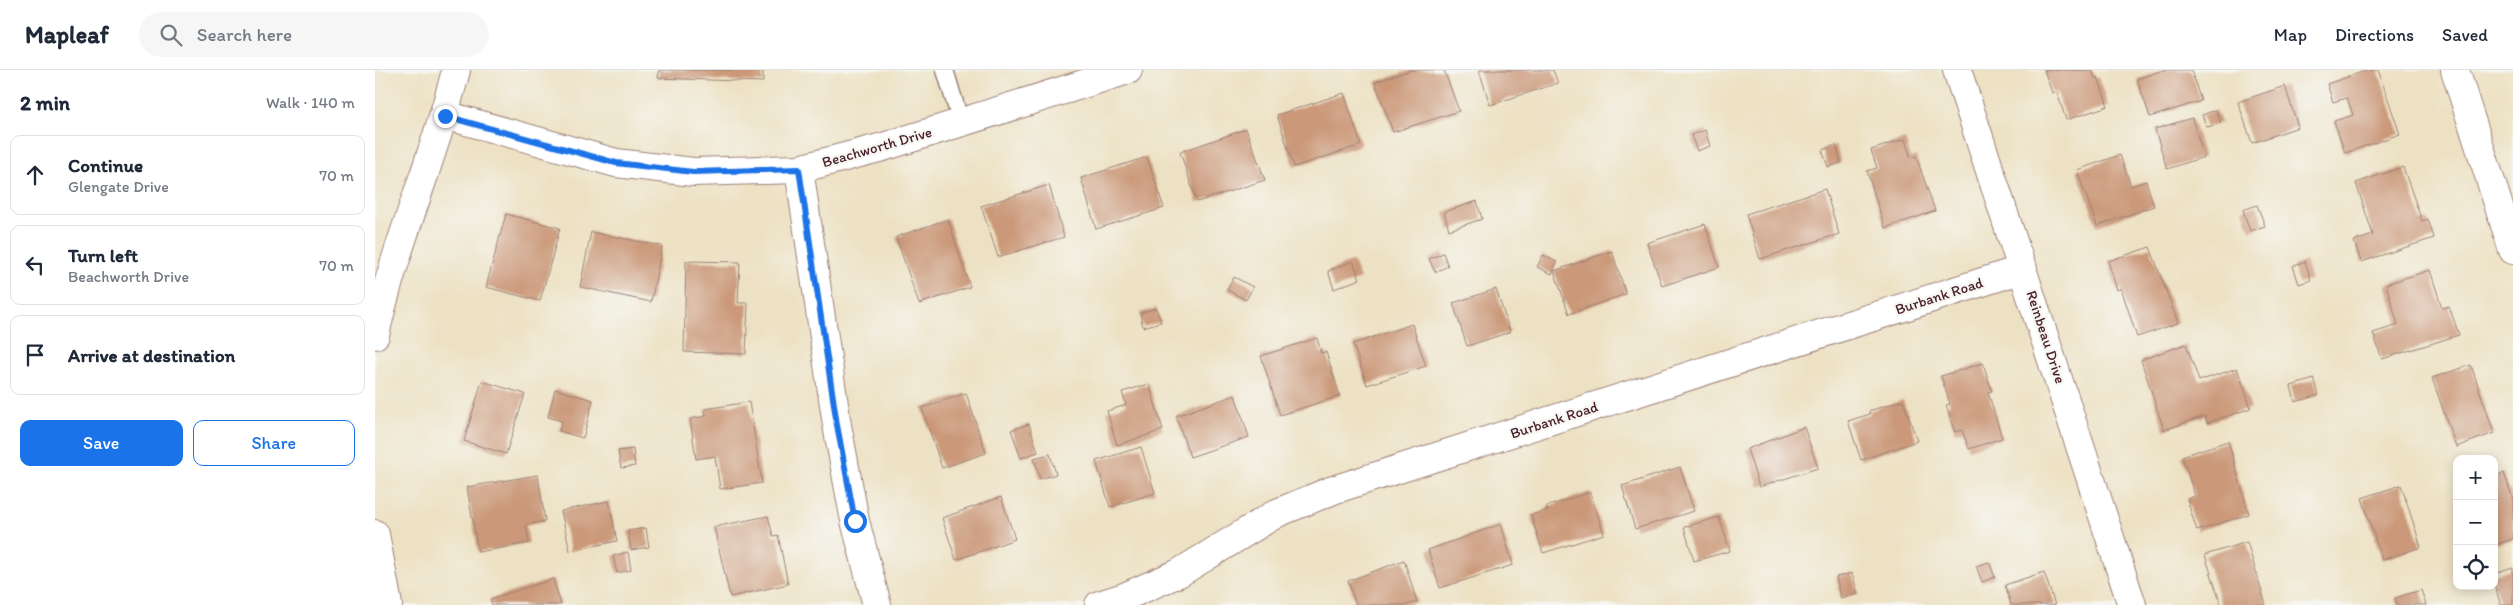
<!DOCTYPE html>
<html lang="en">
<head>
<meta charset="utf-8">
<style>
	:root { --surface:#fff; --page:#f6f6f7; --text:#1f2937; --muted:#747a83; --line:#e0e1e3; --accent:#1a73e8 }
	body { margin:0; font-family:Itim,sans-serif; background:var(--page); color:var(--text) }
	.controls { position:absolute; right:15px; bottom:15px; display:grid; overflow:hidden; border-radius:10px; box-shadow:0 2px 12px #0003 }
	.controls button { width:45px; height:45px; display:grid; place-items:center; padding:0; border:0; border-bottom:1px solid var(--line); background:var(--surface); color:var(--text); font:25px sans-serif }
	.stop { position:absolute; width:15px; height:15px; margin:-11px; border:4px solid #1a73e8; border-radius:50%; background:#fff }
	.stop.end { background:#1a73e8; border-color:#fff; box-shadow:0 1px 5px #0008 }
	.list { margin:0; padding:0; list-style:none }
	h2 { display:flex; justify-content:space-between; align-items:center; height:65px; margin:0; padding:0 20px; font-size:21px }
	h2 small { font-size:16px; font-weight:400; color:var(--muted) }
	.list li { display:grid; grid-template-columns:32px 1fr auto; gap:15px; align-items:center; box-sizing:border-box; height:80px; margin:0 10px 10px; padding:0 10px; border:1px solid var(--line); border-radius:10px }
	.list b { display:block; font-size:19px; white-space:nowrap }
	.list p { margin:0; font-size:16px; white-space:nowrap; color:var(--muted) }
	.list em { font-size:16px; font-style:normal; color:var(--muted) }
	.actions { display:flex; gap:10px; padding:15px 20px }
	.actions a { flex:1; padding:11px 0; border:1px solid var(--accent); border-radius:10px; text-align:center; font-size:18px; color:var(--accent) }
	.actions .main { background:var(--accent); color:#fff }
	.icon { flex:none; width:28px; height:28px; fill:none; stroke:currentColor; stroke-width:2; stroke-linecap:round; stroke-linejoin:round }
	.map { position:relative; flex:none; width:2138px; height:535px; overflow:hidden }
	header { display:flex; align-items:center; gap:30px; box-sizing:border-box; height:70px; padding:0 25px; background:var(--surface); border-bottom:1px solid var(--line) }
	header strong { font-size:24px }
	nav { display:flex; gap:28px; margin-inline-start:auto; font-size:18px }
	.search { width:350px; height:45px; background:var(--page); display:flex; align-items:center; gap:12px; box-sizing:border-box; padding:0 18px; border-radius:28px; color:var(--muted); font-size:19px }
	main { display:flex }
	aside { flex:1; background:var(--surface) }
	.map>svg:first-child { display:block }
	.building { fill:#cb9979 }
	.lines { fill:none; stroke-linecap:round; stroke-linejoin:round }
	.lane-casing { stroke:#9c8077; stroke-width:19 }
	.street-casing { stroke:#9c8077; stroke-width:30 }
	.lane { stroke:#fff; stroke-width:16 }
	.street { stroke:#fff; stroke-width:28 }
	.route { stroke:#1a73e8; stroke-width:6 }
	.labels { text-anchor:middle; stroke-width:4.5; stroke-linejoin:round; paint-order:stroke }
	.street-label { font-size:15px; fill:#4a1f2b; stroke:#f6f6f2 }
</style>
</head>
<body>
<header>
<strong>Mapleaf</strong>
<div class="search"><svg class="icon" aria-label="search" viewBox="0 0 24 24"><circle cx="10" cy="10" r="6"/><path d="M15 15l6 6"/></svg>Search here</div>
<nav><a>Map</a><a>Directions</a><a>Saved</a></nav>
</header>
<main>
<aside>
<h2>2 min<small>Walk · 140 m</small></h2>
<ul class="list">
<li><svg class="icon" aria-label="ahead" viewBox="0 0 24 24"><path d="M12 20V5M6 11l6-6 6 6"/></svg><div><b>Continue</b><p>Glengate Drive</p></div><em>70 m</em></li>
<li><svg class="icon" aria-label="left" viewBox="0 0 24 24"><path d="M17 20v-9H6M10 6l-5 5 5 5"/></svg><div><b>Turn left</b><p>Beachworth Drive</p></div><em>70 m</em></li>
<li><svg class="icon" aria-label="arrive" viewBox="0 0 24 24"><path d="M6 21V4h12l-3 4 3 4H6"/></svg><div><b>Arrive at destination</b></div></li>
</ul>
<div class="actions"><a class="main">Save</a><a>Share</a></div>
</aside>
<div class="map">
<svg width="2138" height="535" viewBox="0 0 2138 535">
	<rect width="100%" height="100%" fill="#f6f6f2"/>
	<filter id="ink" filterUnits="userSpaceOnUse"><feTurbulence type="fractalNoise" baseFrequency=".02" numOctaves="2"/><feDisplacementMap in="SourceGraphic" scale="10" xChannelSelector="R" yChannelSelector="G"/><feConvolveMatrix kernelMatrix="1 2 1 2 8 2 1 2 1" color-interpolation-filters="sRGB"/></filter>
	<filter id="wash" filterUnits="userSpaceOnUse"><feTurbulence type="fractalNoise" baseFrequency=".0096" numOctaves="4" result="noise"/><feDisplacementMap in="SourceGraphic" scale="20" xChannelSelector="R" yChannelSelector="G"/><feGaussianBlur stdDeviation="1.12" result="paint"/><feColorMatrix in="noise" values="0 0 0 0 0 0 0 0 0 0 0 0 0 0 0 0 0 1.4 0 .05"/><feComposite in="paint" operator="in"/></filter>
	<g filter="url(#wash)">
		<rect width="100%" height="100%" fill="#ede1c3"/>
		<g id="blocks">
			<g class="building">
				<polygon points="284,0 388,0 388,12 283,8"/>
				<polygon points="1036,0 1069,0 1084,41 1018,62 1000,12"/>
				<polygon points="1104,0 1178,0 1183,13 1115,35"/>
				<polygon points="1669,0 1717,0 1720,8 1723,7 1733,36 1691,50 1682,22 1677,23"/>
				<polygon points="1788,0 1816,0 1826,31 1775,47 1762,9"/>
				<polygon points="1993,0 2003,0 2025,64 1970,83 1959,51 1978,45 1972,28 1958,32 1952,14"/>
				<polygon points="1910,16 1923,57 1877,73 1863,32"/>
				<polygon points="969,23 986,75 919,97 902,45"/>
				<polygon points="1841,40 1846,53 1832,57 1827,45"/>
				<polygon points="1817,48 1829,87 1792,99 1780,59"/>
				<polygon points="871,59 890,110 822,132 805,82"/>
				<polygon points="1330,60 1335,76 1322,81 1316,65"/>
				<polygon points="1530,69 1536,88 1541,86 1560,141 1510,158 1492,101 1502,98 1496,80"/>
				<polygon points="1461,75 1466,93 1453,97 1447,80"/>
				<polygon points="1745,85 1756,116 1771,111 1779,136 1722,156 1702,100"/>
				<polygon points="772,87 789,138 721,159 706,108"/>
				<polygon points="2028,97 2047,151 2053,149 2059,168 1986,192 1979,171 1998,165 1981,113"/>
				<polygon points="674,115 689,167 623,187 606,136"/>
				<polygon points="1450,119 1464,164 1385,189 1371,144"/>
				<polygon points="1102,131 1107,149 1074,160 1069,142"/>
				<polygon points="1882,135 1890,156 1875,161 1868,140"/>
				<polygon points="131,144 185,158 165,231 111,217"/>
				<polygon points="573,149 595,217 544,234 521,167"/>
				<polygon points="1330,154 1344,197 1287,216 1272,173"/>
				<polygon points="216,162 287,176 276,232 205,217"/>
				<polygon points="1775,177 1803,253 1762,267 1746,218 1742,220 1733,191"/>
				<polygon points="1237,181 1251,224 1194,244 1179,201"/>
				<polygon points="1068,183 1073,196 1060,202 1054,189"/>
				<polygon points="1168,185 1182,192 1177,204 1162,197"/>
				<polygon points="311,191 365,192 363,233 373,233 371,284 309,282"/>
				<polygon points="978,191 985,209 959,219 953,201"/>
				<polygon points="1930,191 1936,210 1924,214 1918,196"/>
				<polygon points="2055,200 2067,238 2074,236 2084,265 2007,289 1998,263 2023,255 2011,214"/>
				<polygon points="859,207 878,217 871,230 852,220"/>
				<polygon points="1121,219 1135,262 1092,276 1078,233"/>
				<polygon points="781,238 786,252 768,257 765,243"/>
				<polygon points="1037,254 1051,296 992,315 978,274"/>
				<polygon points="942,268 946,283 951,282 965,326 905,345 886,286"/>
				<polygon points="1811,274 1824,311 1862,298 1876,338 1832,353 1830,346 1789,360 1766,290"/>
				<polygon points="1608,293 1617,321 1613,322 1627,368 1594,379 1587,360 1580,362 1571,335 1575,334 1566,306"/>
				<polygon points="2096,295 2119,363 2081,377 2057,308"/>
				<polygon points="1939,309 1944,325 1920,332 1916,316"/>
				<polygon points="107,311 150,324 131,384 89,371"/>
				<polygon points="774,314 788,360 742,375 732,341 751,335 747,322"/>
				<polygon points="180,319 218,330 208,368 184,361 187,351 173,347"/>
				<polygon points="591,323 611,383 567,398 547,338"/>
				<polygon points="860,325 874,367 815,387 801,346"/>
				<polygon points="1528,330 1542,371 1486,390 1473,351 1495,344 1494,341"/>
				<polygon points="374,332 387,413 345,419 340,386 321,389 315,349 331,346 330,339"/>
				<polygon points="654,354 663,382 646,388 636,360"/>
				<polygon points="1429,357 1443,398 1384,417 1372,379"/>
				<polygon points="1853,371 1874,444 1822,461 1812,429 1820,426 1807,386"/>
				<polygon points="766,377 780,423 735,437 721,391"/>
				<polygon points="258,379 260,396 246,398 243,381"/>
				<polygon points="675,384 681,404 665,409 659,388"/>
				<polygon points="1305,397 1319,441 1260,459 1247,416"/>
				<polygon points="2129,403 2138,429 2138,469 2119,475 2119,406"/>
				<polygon points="163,405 170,451 151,455 154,473 103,482 92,417"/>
				<polygon points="2026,415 2046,477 2007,490 1987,428"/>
				<polygon points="1215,422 1229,464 1168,483 1156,445 1173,440 1171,437"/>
				<polygon points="626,427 640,469 581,490 567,448"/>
				<polygon points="234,431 242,471 195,481 186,441"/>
				<polygon points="393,446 398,466 403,465 413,514 355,527 339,457"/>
				<polygon points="1344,447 1355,481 1319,491 1309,457"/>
				<polygon points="1126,454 1138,495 1065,518 1053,480"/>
				<polygon points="271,458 274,477 256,480 253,461"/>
				<polygon points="1872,472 1891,535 1846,535 1830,485"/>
				<polygon points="253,482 256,500 242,503 238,486"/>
				<polygon points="1029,490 1042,532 1031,535 981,535 973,511"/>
				<polygon points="1614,492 1620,507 1607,512 1601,496"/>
				<polygon points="2138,498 2138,535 2126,535 2119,514 2119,504"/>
				<polygon points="1669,502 1680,535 1636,535 1630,515"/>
				<polygon points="1477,503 1483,524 1466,528 1461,507"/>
				<polygon points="178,509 186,535 117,535 115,529"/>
				<polygon points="2046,520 2051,535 2022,535 2020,528"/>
			</g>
		</g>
	</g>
	<g filter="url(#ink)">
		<use href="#blocks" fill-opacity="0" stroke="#9c8077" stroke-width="1"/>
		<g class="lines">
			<defs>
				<polyline id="lane" points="570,0 586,53"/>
				<g id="street">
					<polyline points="1582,0 1757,535"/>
					<polyline points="2080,0 2138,180"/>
					<polyline points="70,45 241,93 318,102 424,99 508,77 753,0"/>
					<polyline points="424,99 462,355 480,451 502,535"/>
					<path d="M 0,265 C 20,174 59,90 81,0"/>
					<polyline points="0,464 13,535"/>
					<polyline points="724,535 749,527 804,503 902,443 958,420 1648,199"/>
				</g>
			</defs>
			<use href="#lane" class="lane-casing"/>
			<use href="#street" class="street-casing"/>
			<use href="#lane" class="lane"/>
			<use href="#street" class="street"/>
		</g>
	</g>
	<g class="lines" filter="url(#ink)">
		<polyline class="route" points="70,46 241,93 318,102 424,99 462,355 480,451"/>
	</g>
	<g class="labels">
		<g class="street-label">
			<text transform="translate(502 77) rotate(-16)" y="5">Beachworth Drive</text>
			<text transform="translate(1564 226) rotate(-18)" y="5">Burbank Road</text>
			<text transform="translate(1671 267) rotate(72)" y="5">Reinbeau Drive</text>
			<text transform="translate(1179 350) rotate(-18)" y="5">Burbank Road</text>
		</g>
	</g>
</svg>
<div class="controls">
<button>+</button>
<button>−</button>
<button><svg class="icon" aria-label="locate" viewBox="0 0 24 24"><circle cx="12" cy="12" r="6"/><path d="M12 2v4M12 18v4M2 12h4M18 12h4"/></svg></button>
</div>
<div class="stop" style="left:480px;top:451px"></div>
<div class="stop end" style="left:70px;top:46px"></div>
</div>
</main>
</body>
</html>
